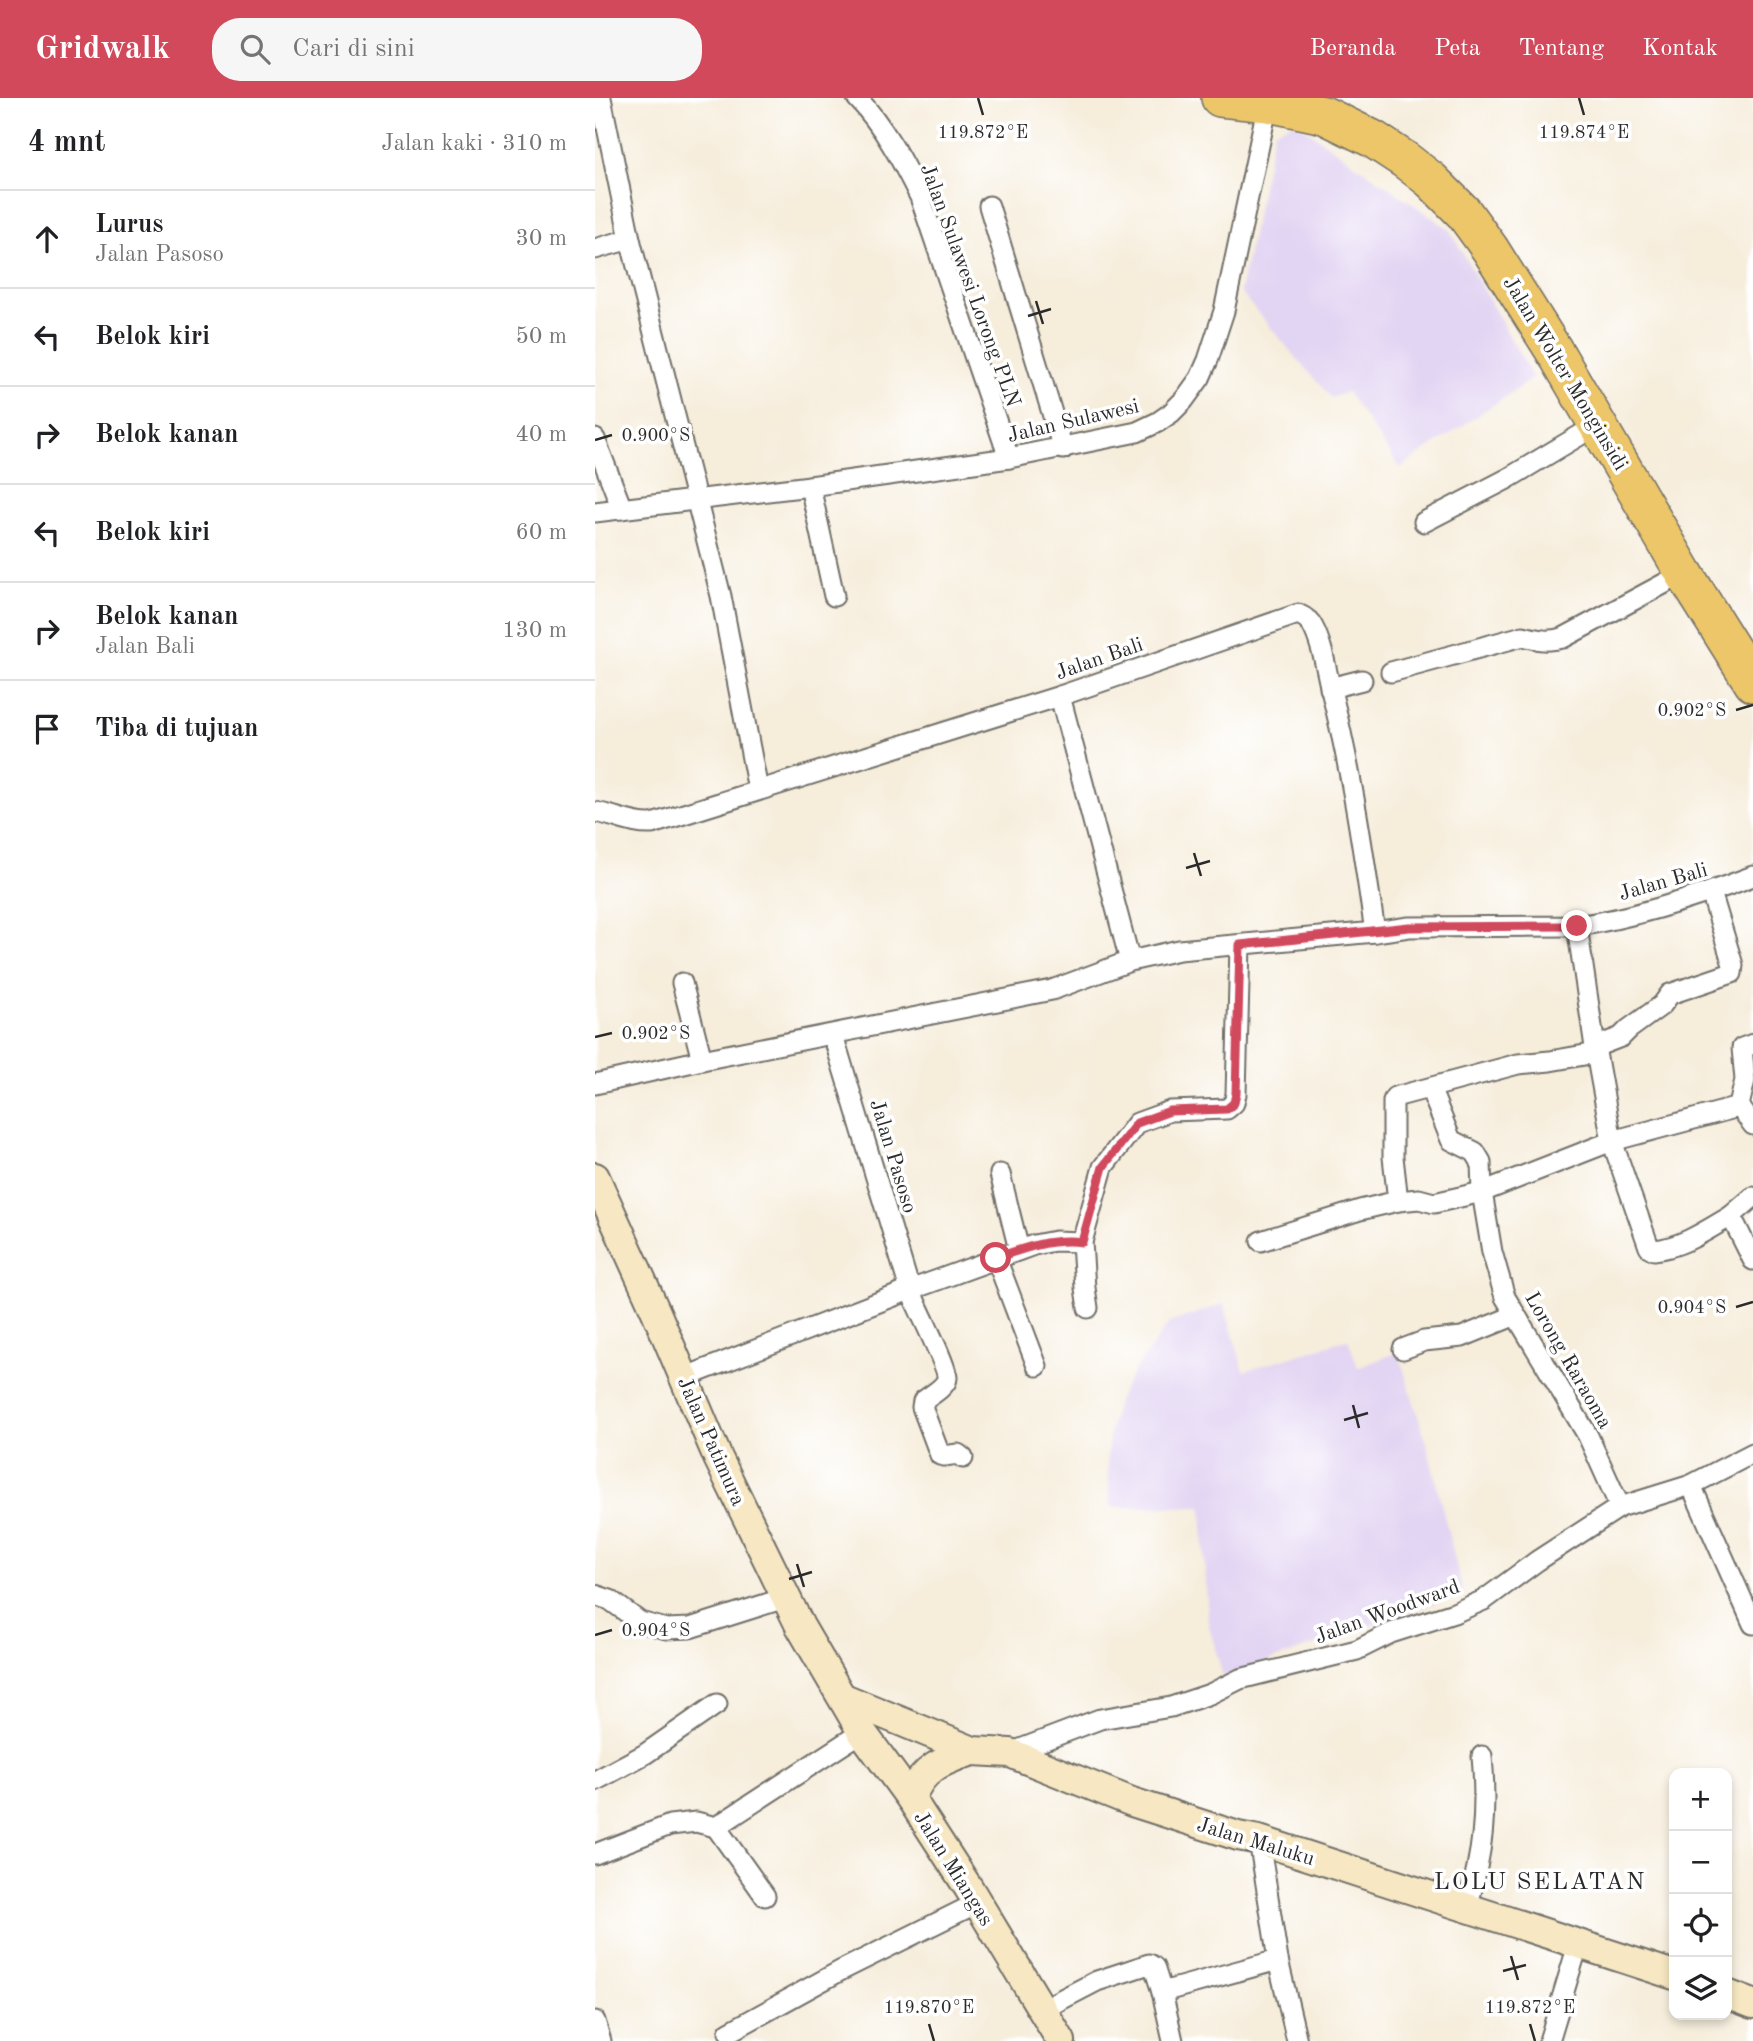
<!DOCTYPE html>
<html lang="id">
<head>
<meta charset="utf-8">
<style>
	:root { --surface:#fff; --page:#f6f6f6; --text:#202124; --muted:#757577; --line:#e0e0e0; --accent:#d1495b }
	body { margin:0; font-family:"Old Standard TT",serif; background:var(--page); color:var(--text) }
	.controls { position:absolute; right:21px; bottom:21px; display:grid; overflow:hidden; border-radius:14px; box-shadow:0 4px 10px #0003 }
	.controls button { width:63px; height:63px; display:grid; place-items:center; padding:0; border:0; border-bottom:2px solid var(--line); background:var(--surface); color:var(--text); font:35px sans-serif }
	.stop { position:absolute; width:21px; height:21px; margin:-16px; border:5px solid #d1495b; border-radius:50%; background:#fff }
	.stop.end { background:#d1495b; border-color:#fff; box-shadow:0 2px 7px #0008 }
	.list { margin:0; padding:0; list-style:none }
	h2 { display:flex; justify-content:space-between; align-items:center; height:91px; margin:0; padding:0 28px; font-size:30px }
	h2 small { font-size:23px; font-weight:400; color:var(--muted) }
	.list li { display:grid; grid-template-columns:46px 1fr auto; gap:21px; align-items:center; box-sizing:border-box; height:98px; padding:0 28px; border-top:2px solid var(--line) }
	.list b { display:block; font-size:26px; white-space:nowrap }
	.list p { margin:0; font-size:23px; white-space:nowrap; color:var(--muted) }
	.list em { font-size:23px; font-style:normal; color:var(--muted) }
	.icon { flex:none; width:38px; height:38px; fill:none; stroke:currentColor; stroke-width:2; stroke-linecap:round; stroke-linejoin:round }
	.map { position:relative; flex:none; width:1158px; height:1943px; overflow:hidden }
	header { display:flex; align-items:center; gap:42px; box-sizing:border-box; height:98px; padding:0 35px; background:var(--accent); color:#fff }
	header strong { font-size:33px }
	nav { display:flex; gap:38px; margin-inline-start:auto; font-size:24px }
	.search { width:490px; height:63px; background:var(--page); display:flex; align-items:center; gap:18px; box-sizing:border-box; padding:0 24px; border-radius:28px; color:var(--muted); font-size:26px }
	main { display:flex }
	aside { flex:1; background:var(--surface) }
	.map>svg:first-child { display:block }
	.built { fill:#e2d4f3 }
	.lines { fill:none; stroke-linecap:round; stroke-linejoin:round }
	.street-casing { stroke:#726f69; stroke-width:23 }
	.secondary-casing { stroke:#726f69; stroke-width:32 }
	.highway-casing { stroke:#726f69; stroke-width:40 }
	.street { stroke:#fff; stroke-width:19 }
	.secondary { stroke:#f7e8c3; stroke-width:28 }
	.highway { stroke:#ecc669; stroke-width:37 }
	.route { stroke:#d1495b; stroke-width:9 }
	.ticks { fill:none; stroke:#2b2b2b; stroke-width:2.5 }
	.labels { text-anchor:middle; stroke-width:7; stroke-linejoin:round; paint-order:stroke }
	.street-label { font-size:21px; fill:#2b2b2b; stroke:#fff }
	.quarter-label { font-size:24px; letter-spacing:2px; fill:#2b2b2b; stroke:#fff }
	.ticks-label { font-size:18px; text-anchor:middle; fill:#2b2b2b; stroke:#fff; stroke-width:7; stroke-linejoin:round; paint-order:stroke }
</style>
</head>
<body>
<header>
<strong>Gridwalk</strong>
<div class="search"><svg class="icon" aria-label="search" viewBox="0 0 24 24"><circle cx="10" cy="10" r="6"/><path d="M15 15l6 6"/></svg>Cari di sini</div>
<nav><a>Beranda</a><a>Peta</a><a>Tentang</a><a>Kontak</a></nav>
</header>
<main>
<aside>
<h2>4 mnt<small>Jalan kaki · 310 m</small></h2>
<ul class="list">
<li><svg class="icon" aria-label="ahead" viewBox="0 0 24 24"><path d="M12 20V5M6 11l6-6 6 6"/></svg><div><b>Lurus</b><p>Jalan Pasoso</p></div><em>30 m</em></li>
<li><svg class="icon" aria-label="left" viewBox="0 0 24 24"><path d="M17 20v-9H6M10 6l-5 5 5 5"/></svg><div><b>Belok kiri</b></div><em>50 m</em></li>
<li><svg class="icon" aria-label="right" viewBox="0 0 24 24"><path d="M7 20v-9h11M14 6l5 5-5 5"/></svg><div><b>Belok kanan</b></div><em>40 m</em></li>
<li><svg class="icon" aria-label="left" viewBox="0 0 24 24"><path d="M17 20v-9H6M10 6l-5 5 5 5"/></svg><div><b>Belok kiri</b></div><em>60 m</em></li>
<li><svg class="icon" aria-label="right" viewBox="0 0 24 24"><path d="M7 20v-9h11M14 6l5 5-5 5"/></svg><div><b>Belok kanan</b><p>Jalan Bali</p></div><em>130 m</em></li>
<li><svg class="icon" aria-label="arrive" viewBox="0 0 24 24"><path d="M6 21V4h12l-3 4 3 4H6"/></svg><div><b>Tiba di tujuan</b></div></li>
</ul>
</aside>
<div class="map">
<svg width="1158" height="1943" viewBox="0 0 1158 1943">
	<rect width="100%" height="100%" fill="#fff"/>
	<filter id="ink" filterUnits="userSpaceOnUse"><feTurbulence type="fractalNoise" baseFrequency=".0143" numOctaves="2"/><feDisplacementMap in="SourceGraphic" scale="14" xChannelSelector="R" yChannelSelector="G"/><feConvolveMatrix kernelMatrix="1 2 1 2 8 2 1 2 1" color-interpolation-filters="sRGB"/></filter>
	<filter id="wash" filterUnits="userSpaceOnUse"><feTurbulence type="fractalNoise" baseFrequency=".00686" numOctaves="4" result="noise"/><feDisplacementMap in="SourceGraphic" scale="28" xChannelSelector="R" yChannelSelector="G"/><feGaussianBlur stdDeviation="1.57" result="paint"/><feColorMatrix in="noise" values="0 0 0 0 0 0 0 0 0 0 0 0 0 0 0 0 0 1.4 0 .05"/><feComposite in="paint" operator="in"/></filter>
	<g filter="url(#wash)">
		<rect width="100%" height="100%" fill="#f6eddb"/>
		<g class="built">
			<polygon points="700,24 854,131 938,280 805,370 752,294 736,300 645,194 679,33"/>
			<polygon points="629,1206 649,1273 753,1241 763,1270 803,1254 831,1343 868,1495 628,1579 613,1524 607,1409 515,1409 512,1359 515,1331 522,1303 535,1279 574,1225"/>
		</g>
	</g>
	<g filter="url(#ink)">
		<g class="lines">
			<defs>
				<g id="street">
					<polyline points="6,0 35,141 126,498 163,692"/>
					<path d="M 262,0 C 289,28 308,65 325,99 L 414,360"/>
					<polyline points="394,108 468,351"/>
					<polyline points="0,151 35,141"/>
					<polyline points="0,341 27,411"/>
					<polyline points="215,388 239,498"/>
					<polyline points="0,414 215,388 414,360 542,334 563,324 576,315 589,302 605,280 613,262 629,213 673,5"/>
					<polyline points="829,424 912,381 1002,327"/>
					<path d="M 796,574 L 928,538 C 945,542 950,544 968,540 L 1089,475"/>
					<polyline points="735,590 767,582"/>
					<polyline points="465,598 535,863"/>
					<path d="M 0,714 C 20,717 36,727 57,726 L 465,598 L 703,516 C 710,519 715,522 718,529 C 729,550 731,574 737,596 C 757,676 768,752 780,834"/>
					<path d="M 982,828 L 1000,949 L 1017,1043 L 1054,1149 L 1059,1152 C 1088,1149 1112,1132 1136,1118 L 1158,1162"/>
					<polyline points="87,885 107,962"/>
					<polyline points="1000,949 1026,939 1034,931 1067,907 1075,896 1137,875 1138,867 1116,794"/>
					<path d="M 0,986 L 107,962 L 457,892 L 535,863 L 584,852 L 780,834 L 814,829 L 982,828 C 1043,819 1101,800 1158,778"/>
					<polyline points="835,990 856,1042 880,1054 886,1064 887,1094 897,1154 910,1199 993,1338 1025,1409"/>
					<polyline points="1144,1008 1158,1027"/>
					<polyline points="405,1076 424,1152"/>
					<polyline points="803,1103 798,1059 798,1003 800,999 923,966 955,963 1001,955"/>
					<polyline points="1136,1118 1158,1099"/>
					<polyline points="666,1143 765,1112 803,1103 824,1101 839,1105 887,1094 1017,1043 1140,1010 1144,1008 1150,982 1147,950 1158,946"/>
					<polyline points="487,1144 490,1190 493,1210"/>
					<polyline points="401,1160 442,1268"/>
					<polyline points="808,1251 829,1243 867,1239 921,1217"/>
					<polyline points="88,1280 315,1192 238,937"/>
					<path d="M 368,1360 L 363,1356 L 349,1358 L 345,1357 L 327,1309 L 328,1303 C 335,1298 352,1288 352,1280 C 353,1270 321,1206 315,1192 L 439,1147 L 460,1143 L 487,1144 L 508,1069 L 542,1025 L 575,1013 L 632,1011 L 639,1005 L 641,996 L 645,847"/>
					<polyline points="1096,1387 1158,1526"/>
					<polyline points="0,1497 15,1502 45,1524 71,1531 95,1530 190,1500"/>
					<polyline points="415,1655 505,1621 576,1609 615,1596 645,1581 762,1552 796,1535 859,1515 889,1502 942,1463 1025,1409 1096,1387 1158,1355"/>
					<polyline points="0,1683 50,1656 122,1606"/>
					<polyline points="121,1729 170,1798"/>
					<polyline points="664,1742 683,1862 702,1943"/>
					<polyline points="0,1756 75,1727 101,1724 121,1729 267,1634"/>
					<path d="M 872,1810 C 888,1754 892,1715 887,1658"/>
					<polyline points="567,1894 578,1943"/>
					<polyline points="448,1911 502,1883 554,1866 559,1869 567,1894 683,1862"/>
					<polyline points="0,1923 6,1943"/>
					<polyline points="134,1934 245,1873 382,1805"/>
					<polyline points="954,1943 983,1847"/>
				</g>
				<g id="secondary">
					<polyline points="0,1079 61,1214 123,1360 205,1528 267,1634 316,1701 373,1789 466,1943"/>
					<polyline points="249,1600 378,1653 415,1655 537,1704 643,1738 664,1742 1079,1877"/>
					<path d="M 316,1701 C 326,1670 349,1662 378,1653"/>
					<polyline points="1132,1896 1158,1906"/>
				</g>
				<polyline id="highway" points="625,0 673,5 729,17 778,41 810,62 836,82 869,115 895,151 963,259 1089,475 1158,585"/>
			</defs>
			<use href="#street" class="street-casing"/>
			<use href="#secondary" class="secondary-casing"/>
			<use href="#highway" class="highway-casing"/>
			<use href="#street" class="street"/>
			<use href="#secondary" class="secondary"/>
			<use href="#highway" class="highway"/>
		</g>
	</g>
	<g class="lines" filter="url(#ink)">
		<path class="route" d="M 401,1160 C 429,1150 457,1140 487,1144 L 508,1069 L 542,1025 L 575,1013 L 632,1011 L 639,1005 L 641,996 L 645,847 L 814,829 L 982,828"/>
	</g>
	<path class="ticks" d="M 383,0 L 388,17M 984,0 L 989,17M 441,203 L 448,226M 433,218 L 456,211M 0,342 L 17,337M 1141,612 L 1158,607M 599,755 L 606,778M 591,770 L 615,763M 0,939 L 17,935M 1141,1209 L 1158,1204M 758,1307 L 764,1330M 749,1322 L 773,1315M 202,1466 L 209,1489M 194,1481 L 217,1474M 0,1537 L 17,1532M 916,1858 L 923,1882M 908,1873 L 931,1867M 334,1926 L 339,1943M 935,1926 L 940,1943"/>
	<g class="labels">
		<g class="street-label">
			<text transform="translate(376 187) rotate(70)" y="7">Jalan Sulawesi Lorong PLN</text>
			<text transform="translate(971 275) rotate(59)" y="7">Jalan Wolter Monginsidi</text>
			<text transform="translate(478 322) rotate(-13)" y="7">Jalan Sulawesi</text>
			<text transform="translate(504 560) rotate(-19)" y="7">Jalan Bali</text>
			<text transform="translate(1068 783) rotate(-16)" y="7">Jalan Bali</text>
			<text transform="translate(299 1058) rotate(73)" y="7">Jalan Pasoso</text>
			<text transform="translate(974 1262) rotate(60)" y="7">Lorong Raraoma</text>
			<text transform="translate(117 1343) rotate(66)" y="7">Jalan Patimura</text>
			<text transform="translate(792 1513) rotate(-20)" y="7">Jalan Woodward</text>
			<text transform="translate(661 1743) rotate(17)" y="7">Jalan Maluku</text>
			<text transform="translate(359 1770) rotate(58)" y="7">Jalan Miangas</text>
		</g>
		<g class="quarter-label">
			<text x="945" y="1791">LOLU SELATAN</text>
		</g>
	</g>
	<g class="ticks-label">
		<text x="388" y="40">119.872°E</text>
		<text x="989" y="40">119.874°E</text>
		<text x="61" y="343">0.900°S</text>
		<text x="1097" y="618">0.902°S</text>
		<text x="61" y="941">0.902°S</text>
		<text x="1097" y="1215">0.904°S</text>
		<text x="61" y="1538">0.904°S</text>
		<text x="334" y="1915">119.870°E</text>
		<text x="935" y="1915">119.872°E</text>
	</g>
</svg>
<div class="controls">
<button>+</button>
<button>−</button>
<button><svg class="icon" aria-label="locate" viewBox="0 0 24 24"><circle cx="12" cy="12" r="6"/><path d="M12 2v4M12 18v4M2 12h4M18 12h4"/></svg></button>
<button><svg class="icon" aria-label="layers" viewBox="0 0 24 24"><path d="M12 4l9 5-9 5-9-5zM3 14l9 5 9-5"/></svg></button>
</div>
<div class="stop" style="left:401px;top:1160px"></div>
<div class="stop end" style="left:982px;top:828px"></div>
</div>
</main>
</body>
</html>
